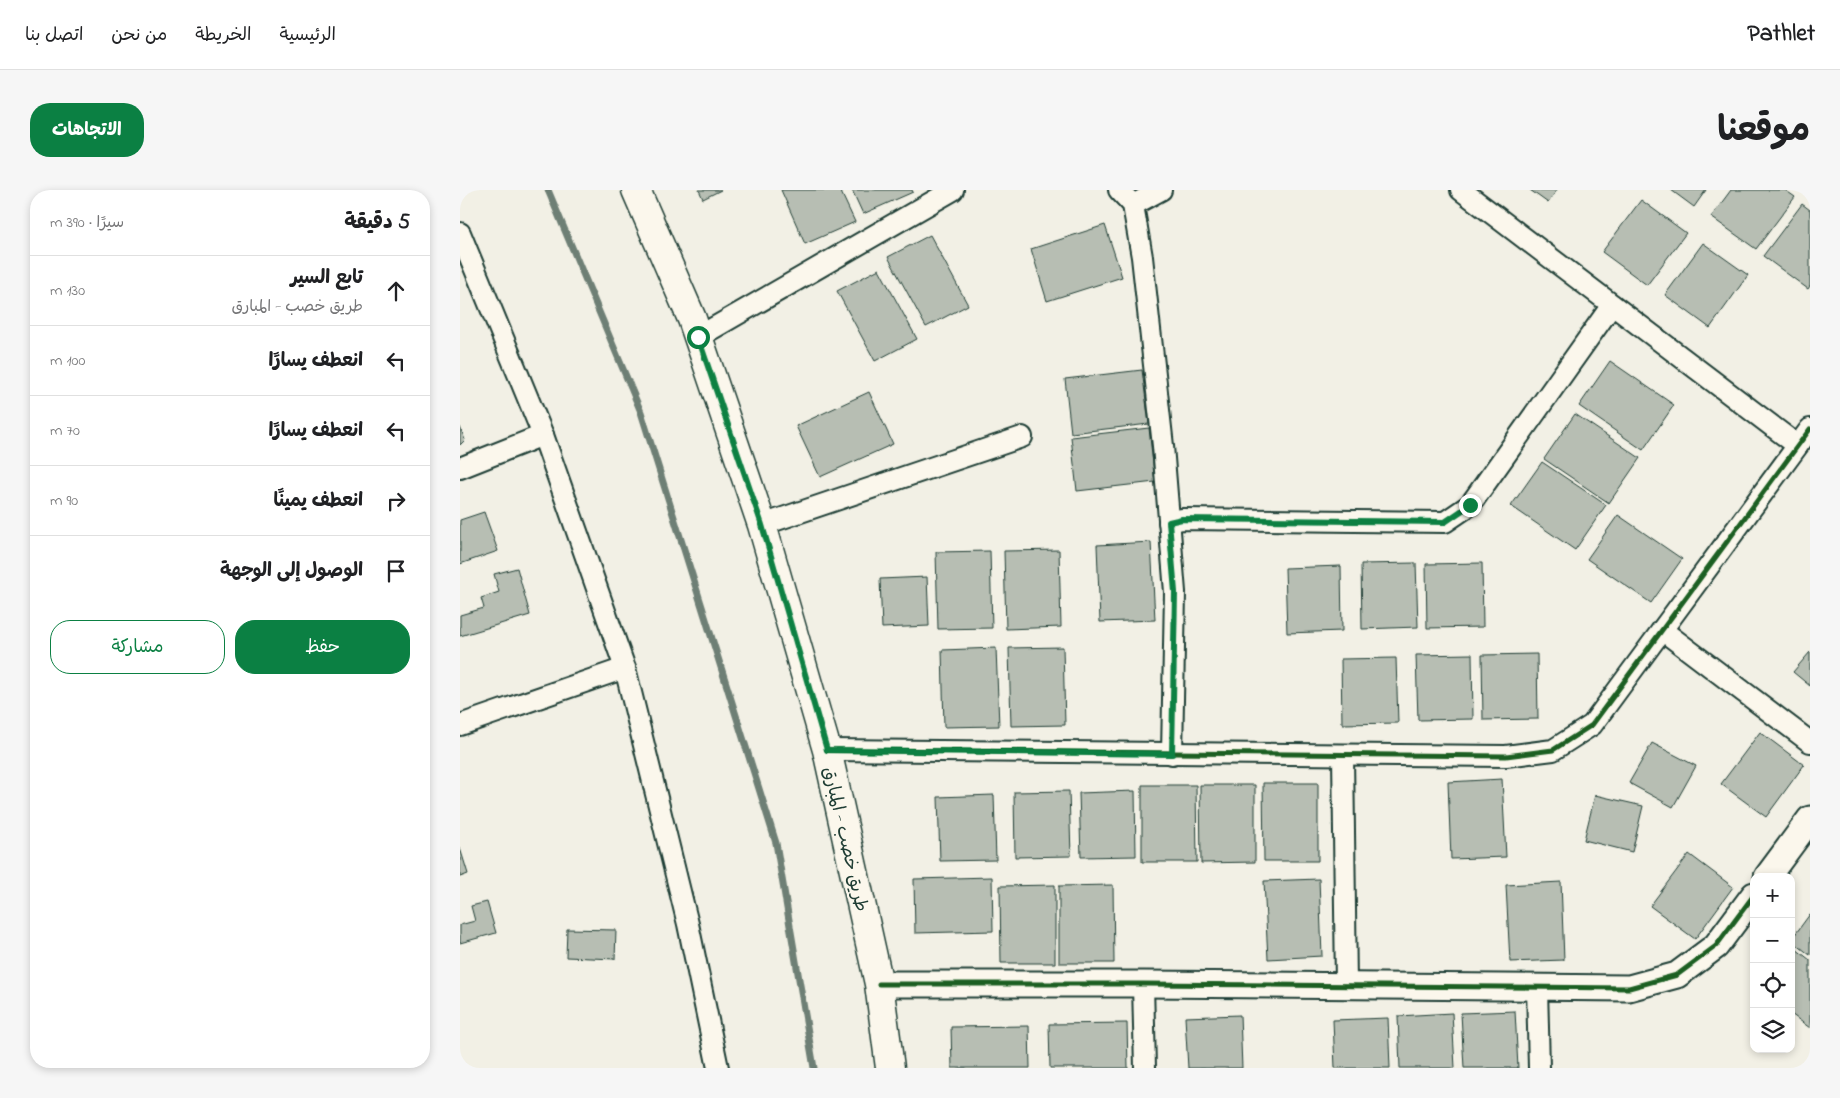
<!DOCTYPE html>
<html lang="ar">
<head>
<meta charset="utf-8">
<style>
	:root { --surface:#fff; --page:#f6f6f6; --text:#202124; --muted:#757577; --line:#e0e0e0; --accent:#0b8043 }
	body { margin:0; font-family:"Indie Flower","Playpen Sans Arabic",sans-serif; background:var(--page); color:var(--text); direction:rtl }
	.controls { position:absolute; right:15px; bottom:15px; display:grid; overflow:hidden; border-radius:10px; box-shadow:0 2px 8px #0003 }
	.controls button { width:45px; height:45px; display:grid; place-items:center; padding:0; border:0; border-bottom:1px solid var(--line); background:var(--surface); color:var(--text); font:25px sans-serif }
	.stop { position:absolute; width:15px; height:15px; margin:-11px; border:4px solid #0b8043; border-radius:50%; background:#fff }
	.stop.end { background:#0b8043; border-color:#fff; box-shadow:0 1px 5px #0008 }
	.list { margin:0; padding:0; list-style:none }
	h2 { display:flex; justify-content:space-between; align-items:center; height:65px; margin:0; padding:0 20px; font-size:21px }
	h2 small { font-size:16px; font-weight:400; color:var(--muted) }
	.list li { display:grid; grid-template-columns:32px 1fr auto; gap:15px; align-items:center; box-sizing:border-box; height:70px; padding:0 20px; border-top:1px solid var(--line) }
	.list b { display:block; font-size:19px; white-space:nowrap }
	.list p { margin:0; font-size:16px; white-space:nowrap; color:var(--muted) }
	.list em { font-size:16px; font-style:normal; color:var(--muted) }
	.actions { display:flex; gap:10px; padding:15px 20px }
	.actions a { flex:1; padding:11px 0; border:1px solid var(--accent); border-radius:20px; text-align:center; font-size:18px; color:var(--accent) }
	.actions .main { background:var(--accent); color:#fff }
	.icon { flex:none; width:28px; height:28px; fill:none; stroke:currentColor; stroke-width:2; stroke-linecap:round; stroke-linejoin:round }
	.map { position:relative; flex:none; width:1350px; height:878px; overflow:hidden; direction:ltr; border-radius:20px }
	header { display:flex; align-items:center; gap:30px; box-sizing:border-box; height:70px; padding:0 25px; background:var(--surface); border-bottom:1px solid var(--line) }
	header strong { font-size:24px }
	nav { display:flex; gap:28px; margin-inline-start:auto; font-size:18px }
	.intro { display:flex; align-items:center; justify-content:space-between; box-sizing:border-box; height:120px; padding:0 30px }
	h1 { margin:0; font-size:35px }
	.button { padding:12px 22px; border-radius:20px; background:var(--accent); color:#fff; font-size:18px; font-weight:700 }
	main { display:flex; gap:30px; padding:0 30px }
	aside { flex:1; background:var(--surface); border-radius:20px; box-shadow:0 2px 8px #0003 }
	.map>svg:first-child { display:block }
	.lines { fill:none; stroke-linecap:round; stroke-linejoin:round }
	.stream { stroke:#6e7f75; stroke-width:7 }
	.building { fill:#b7beb3; stroke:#1f3d34 }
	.minor-casing { stroke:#1f3d34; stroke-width:24 }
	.tertiary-casing { stroke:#1f3d34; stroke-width:29 }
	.secondary-casing { stroke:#1f3d34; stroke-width:31 }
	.minor { stroke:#fbf7ec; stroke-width:20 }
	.tertiary { stroke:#fbf7ec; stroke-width:25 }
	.secondary { stroke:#fbf7ec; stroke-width:28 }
	.cycleway-casing { stroke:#fbf7ec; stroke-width:8 }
	.cycleway { stroke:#1b5e20; stroke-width:5 }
	.route { stroke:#0b8043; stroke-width:6 }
	.labels { text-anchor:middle; stroke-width:4; stroke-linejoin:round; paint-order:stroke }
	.street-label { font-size:18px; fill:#1f3d34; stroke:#fbf7ec }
</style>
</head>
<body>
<header>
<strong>Pathlet</strong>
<nav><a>الرئيسية</a><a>الخريطة</a><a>من نحن</a><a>اتصل بنا</a></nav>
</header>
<div class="intro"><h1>موقعنا</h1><a class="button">الاتجاهات</a></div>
<main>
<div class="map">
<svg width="1350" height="878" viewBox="0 0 1350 878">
	<rect width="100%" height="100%" fill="#f2f0e5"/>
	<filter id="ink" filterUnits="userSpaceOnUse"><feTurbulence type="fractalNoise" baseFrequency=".02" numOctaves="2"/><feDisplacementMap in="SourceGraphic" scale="10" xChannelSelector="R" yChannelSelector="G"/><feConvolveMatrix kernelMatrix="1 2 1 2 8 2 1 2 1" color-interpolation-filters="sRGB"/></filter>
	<g filter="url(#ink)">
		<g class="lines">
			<polyline class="stream" points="88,0 181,222 316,653 354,878"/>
		</g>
		<g class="building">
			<polygon points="239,0 261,0 243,9"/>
			<polygon points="321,0 380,0 395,32 345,54"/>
			<polygon points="392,0 452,0 453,2 403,24"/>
			<polygon points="1070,0 1097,0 1088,13"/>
			<polygon points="1211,0 1246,0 1234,17"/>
			<polygon points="1271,0 1325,0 1335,7 1296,59 1251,27"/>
			<polygon points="1181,10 1226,43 1187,95 1142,62"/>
			<polygon points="1342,14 1350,20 1350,96 1348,99 1303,66"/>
			<polygon points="645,35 662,87 587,111 571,59"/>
			<polygon points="470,45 508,115 466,137 428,67"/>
			<polygon points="1243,53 1288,85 1250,138 1205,105"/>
			<polygon points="419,79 457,149 415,171 377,101"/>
			<polygon points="1150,171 1214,215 1183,260 1119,216"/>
			<polygon points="682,180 689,234 611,243 605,189"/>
			<polygon points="409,202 433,254 360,287 336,236"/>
			<polygon points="1115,224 1180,268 1149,313 1084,269"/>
			<polygon points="0,237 5,250 0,255"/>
			<polygon points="689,238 695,292 617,301 611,247"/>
			<polygon points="1082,272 1146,315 1115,360 1051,316"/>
			<polygon points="24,322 38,361 0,374 0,330"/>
			<polygon points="1158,325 1222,369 1191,413 1127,369"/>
			<polygon points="691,352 695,430 640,432 637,355"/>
			<polygon points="599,360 601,437 546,439 544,361"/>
			<polygon points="530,361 532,438 478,439 476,362"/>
			<polygon points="956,373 958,437 902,439 901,374"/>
			<polygon points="1022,373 1023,437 967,438 966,374"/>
			<polygon points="881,376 882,441 827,443 825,378"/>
			<polygon points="57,378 70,425 0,446 0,425 24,418 21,408 39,402 34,384"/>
			<polygon points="467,387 469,436 422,438 420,389"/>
			<polygon points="603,457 605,535 551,536 549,458"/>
			<polygon points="536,458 539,536 484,537 482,460"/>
			<polygon points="1350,462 1350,496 1333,482"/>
			<polygon points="1012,464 1013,529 958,530 956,465"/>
			<polygon points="1077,464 1078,529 1023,530 1022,465"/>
			<polygon points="936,468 938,533 882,534 881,469"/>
			<polygon points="1300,542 1344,575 1306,627 1261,594"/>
			<polygon points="1192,553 1236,576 1213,617 1169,593"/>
			<polygon points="1042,589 1046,667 991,669 988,592"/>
			<polygon points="803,593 858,593 858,671 804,671"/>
			<polygon points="682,595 736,595 737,672 682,672"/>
			<polygon points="740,595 795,595 795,672 741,673"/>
			<polygon points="609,601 611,666 555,667 554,602"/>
			<polygon points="675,601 676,666 621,667 619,603"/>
			<polygon points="534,605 536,670 480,671 478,607"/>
			<polygon points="1135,605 1183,616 1172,662 1124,650"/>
			<polygon points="0,658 8,684 0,687"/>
			<polygon points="1229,664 1273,697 1235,749 1190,716"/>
			<polygon points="532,687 533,741 455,743 454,689"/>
			<polygon points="859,689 862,766 808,769 804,691"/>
			<polygon points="1101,692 1104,770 1050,772 1046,695"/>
			<polygon points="595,695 595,773 541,773 540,696"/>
			<polygon points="653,695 654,773 599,773 599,696"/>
			<polygon points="27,712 36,743 0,753 0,735 15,731 11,716"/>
			<polygon points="1350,724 1350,765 1331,750"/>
			<polygon points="107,739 156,740 155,769 106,767"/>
			<polygon points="1331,755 1350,770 1350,838 1331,824"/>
			<polygon points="1055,821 1058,878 1004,878 1001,823"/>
			<polygon points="992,823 995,878 940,878 938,826"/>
			<polygon points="780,825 782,878 728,878 725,827"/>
			<polygon points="928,828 930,878 875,878 873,830"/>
			<polygon points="667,833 668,878 590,878 589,834"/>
			<polygon points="569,836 570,878 492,878 491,837"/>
		</g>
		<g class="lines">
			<defs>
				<g id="minor">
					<polyline points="659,0 673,15 682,67 703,256 715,402 712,564"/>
					<polyline points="1001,0 1337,255"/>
					<polyline points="673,15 701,0"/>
					<polyline points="0,43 83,245 165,478 228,734 258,878"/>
					<polyline points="238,147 493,0"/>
					<polyline points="0,278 83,245"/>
					<polyline points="709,332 722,329 985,332 1010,315 1152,115"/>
					<polyline points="302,335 562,247"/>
					<polyline points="1202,440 1350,552"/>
					<polyline points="0,535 165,478"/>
					<polyline points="367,560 1046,566 1093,560 1132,535 1350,239"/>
					<polyline points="883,565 886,795"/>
					<polyline points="683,794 685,878"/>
					<polyline points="1077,797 1079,878"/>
				</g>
				<g id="tertiary">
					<polyline points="1307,687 1350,629"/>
					<polyline points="419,794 683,794 1169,798 1217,785 1256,756 1294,705"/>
				</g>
				<polyline id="secondary" points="176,0 232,129 302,335 367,560 419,794 430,878"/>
			</defs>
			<use href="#minor" class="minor-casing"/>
			<use href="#tertiary" class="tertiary-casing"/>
			<use href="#secondary" class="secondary-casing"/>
			<use href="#minor" class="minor"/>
			<use href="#tertiary" class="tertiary"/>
			<use href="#secondary" class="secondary"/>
			<defs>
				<g id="cycleway">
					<polyline points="367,560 1046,566 1093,560 1132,535 1350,239"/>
					<polyline points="419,794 683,794 1169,798 1217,785 1256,756 1294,705"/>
				</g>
			</defs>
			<use href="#cycleway" class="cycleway-casing"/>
			<use href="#cycleway" class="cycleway"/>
		</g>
	</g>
	<g class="lines" filter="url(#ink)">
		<polyline class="route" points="238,147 302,335 367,560 712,564 715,402 709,332 722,329 985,332 1010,315"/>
	</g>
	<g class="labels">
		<g class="street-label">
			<text transform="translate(386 649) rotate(77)" y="6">طريق خصب - المبارق</text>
		</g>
	</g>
</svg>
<div class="controls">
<button>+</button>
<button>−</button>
<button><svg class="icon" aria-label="locate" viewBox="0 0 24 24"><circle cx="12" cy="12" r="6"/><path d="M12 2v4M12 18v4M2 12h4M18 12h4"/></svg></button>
<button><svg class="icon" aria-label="layers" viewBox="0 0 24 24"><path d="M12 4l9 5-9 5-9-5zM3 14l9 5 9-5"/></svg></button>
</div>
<div class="stop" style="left:238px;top:147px"></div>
<div class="stop end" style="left:1010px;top:315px"></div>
</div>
<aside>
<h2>5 دقيقة<small>سيرًا · 390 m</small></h2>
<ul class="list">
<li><svg class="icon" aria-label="ahead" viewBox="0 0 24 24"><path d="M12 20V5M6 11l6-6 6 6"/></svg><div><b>تابع السير</b><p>طريق خصب - المبارق</p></div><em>130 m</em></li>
<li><svg class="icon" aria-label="left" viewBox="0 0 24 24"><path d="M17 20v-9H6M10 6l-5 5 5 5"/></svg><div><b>انعطف يسارًا</b></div><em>100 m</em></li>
<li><svg class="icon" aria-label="left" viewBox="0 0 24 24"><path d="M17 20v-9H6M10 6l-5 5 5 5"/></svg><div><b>انعطف يسارًا</b></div><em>70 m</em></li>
<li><svg class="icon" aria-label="right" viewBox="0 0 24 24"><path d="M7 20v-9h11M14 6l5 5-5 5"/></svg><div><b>انعطف يمينًا</b></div><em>90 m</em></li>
<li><svg class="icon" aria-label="arrive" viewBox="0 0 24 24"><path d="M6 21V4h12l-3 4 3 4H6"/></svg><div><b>الوصول إلى الوجهة</b></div></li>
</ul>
<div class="actions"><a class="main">حفظ</a><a>مشاركة</a></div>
</aside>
</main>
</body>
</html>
